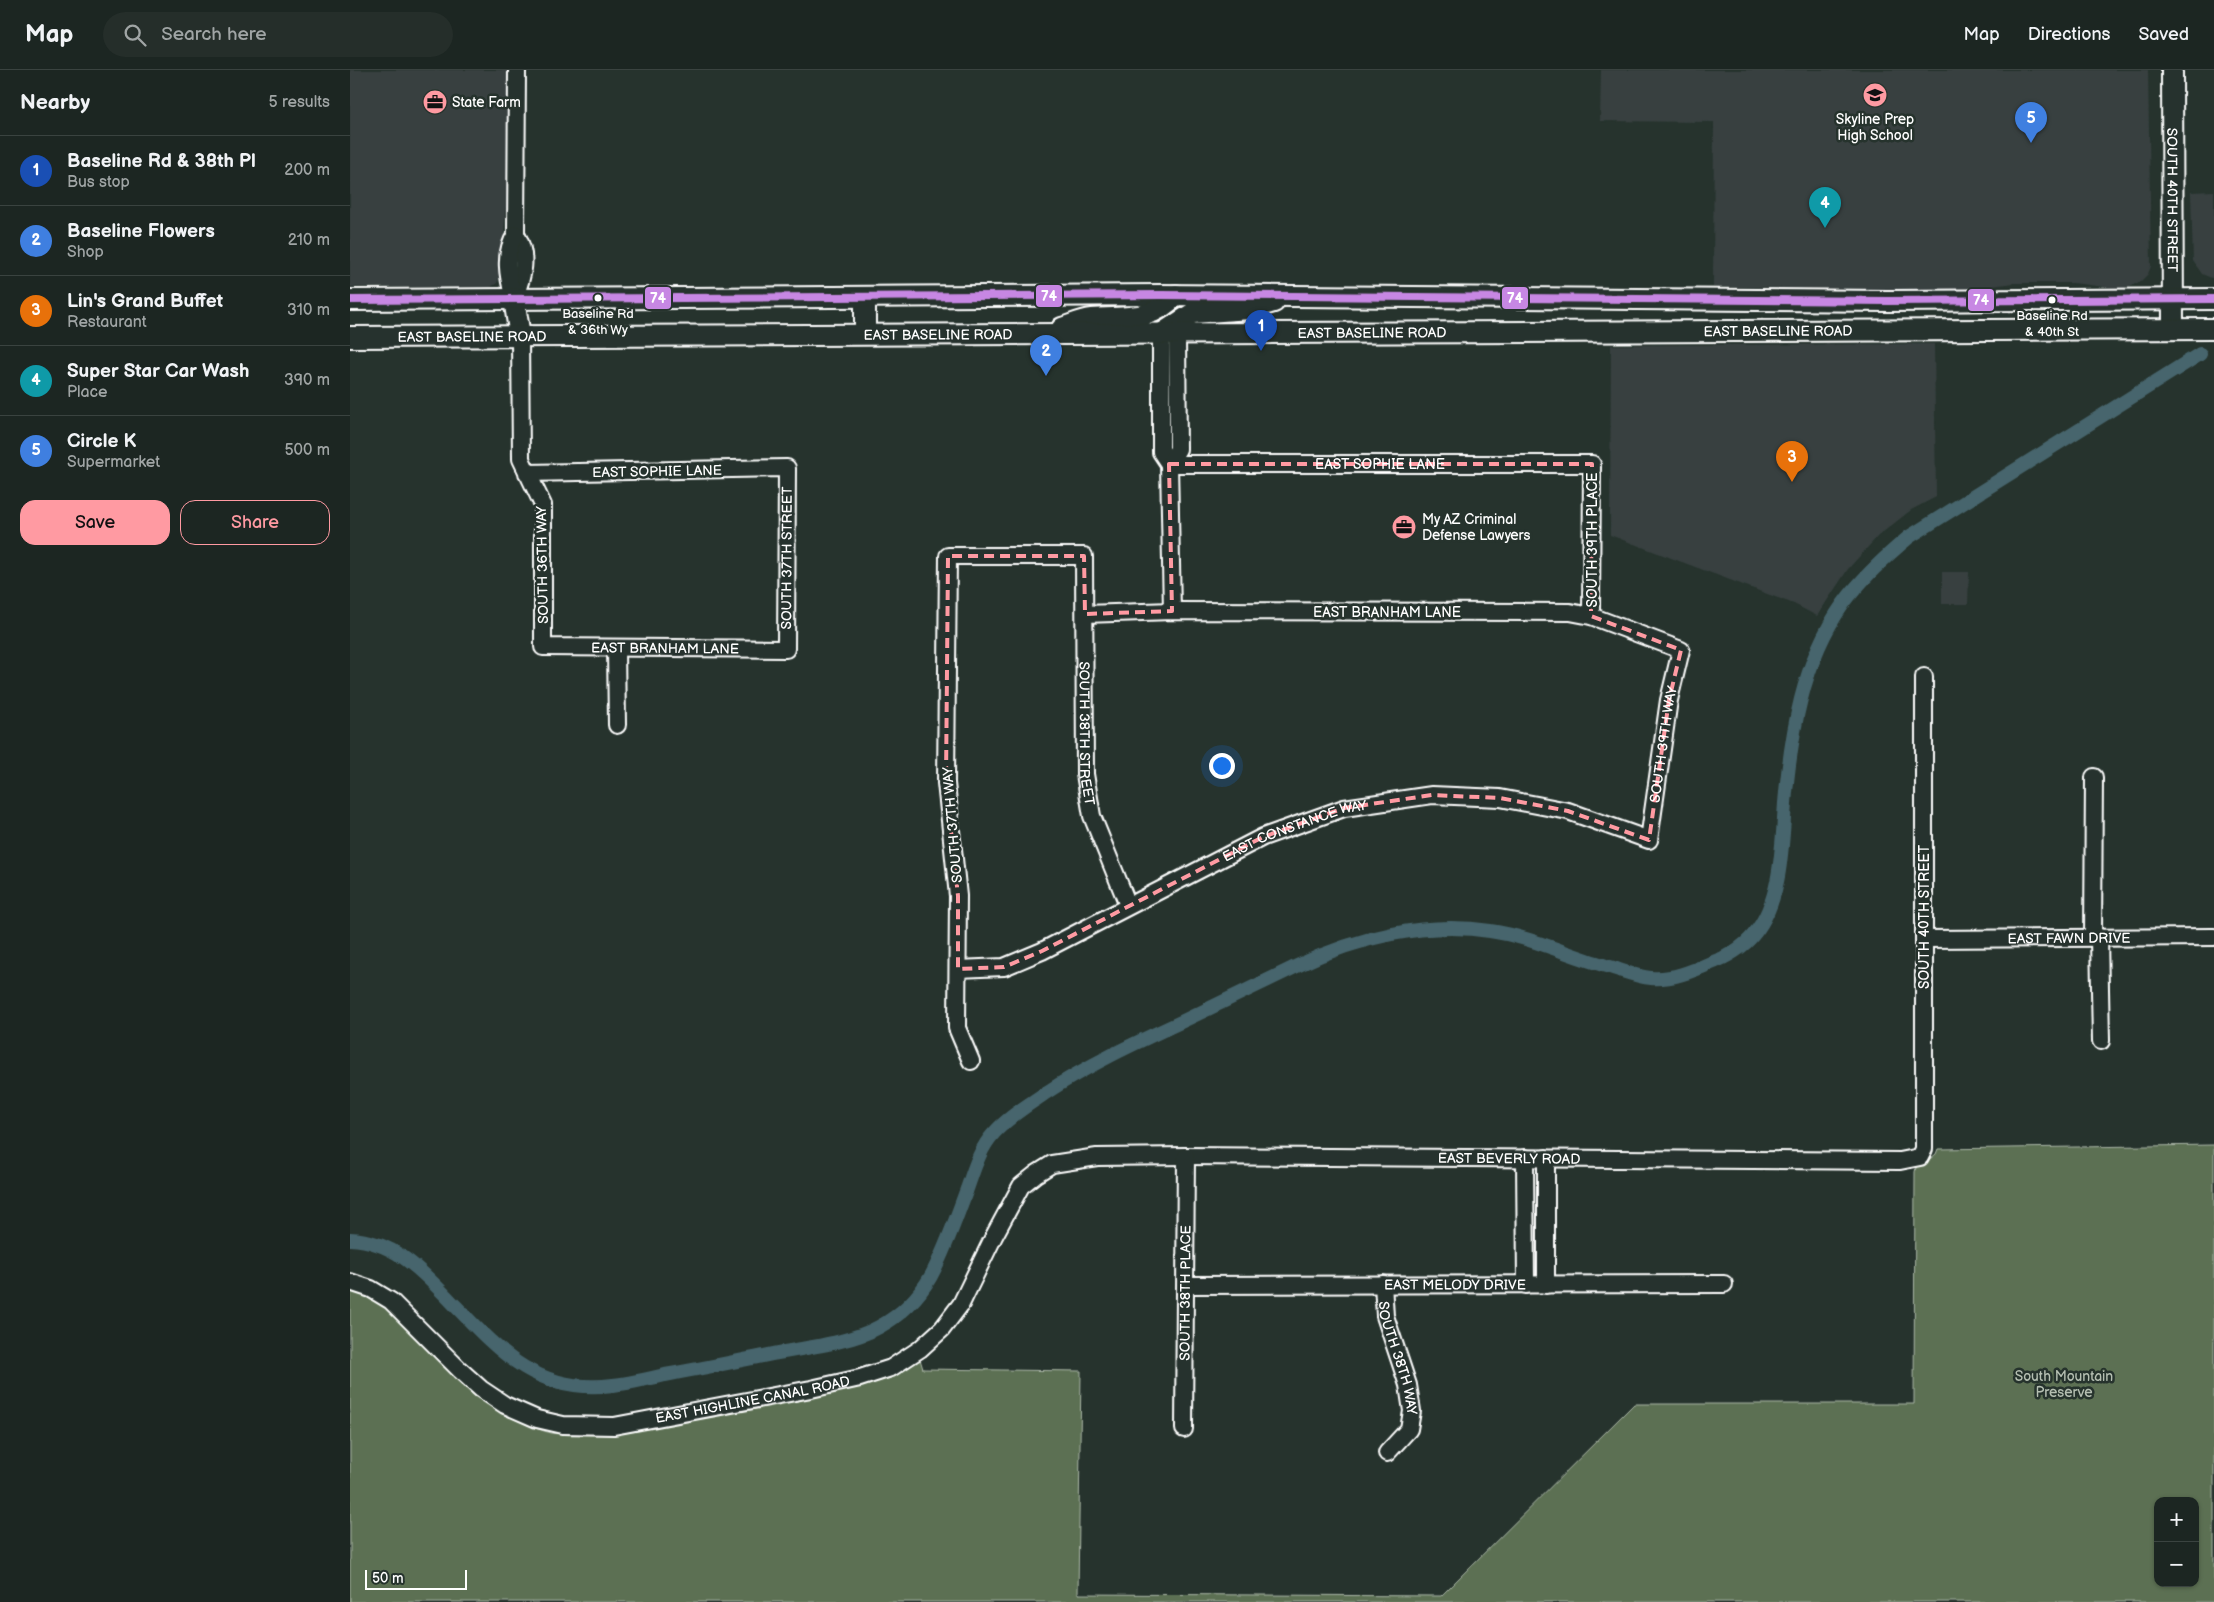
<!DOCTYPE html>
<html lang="en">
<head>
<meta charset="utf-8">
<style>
	:root { --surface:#1c2622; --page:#252e2a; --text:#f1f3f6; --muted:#a0a5a5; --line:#3a4340; --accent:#ff9aa2 }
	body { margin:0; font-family:"Balsamiq Sans",sans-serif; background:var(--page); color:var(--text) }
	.controls { position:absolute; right:15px; bottom:15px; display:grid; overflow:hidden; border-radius:10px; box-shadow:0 1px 4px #0004 }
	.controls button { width:45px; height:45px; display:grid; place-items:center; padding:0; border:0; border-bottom:1px solid var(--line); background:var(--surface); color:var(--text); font:25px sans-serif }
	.scale { position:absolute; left:15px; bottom:12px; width:102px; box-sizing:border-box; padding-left:5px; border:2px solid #fff; border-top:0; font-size:14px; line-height:18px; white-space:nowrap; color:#fff; -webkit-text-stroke:4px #26332d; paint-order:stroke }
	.you { position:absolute; left:871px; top:695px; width:18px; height:18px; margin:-12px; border:4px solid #fff; border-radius:50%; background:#1a73e8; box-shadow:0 0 0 8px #1a73e833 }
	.badge { display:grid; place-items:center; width:32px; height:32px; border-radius:50%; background:var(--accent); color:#fff; font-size:16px; font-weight:700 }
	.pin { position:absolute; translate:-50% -41px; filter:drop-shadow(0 1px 2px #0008) }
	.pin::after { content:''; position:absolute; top:26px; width:18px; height:15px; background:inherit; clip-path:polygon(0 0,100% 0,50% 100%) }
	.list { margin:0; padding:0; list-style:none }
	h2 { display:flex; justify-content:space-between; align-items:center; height:65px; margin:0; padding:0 20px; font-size:21px }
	h2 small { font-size:16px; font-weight:400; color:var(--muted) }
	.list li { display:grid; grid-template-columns:32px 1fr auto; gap:15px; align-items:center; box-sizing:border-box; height:70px; padding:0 20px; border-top:1px solid var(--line) }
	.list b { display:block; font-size:19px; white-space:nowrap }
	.list p { margin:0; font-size:16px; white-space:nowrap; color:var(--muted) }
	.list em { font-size:16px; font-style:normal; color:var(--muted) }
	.actions { display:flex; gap:10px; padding:15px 20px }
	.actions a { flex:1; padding:11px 0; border:1px solid var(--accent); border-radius:15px; text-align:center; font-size:18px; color:var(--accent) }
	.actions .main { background:var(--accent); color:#111 }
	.icon { flex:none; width:28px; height:28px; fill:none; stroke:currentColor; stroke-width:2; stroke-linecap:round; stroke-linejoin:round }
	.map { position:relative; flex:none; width:1864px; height:1532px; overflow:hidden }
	header { display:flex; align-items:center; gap:30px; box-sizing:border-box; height:70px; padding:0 25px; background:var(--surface); border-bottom:1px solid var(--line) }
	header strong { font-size:24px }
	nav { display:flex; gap:28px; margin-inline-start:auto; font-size:18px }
	.search { width:350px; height:45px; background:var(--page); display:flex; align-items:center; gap:12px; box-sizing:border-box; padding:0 18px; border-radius:28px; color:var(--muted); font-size:19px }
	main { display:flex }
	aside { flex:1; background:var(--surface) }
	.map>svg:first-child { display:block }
	.built { fill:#384141 }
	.green { fill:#5b7053; stroke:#adb8a9; fill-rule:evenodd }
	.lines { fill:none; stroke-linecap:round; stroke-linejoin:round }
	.canal { stroke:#47656d; stroke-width:14 }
	.minor-casing { stroke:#fff; stroke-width:20 }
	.major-casing { stroke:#fff; stroke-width:24 }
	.minor { stroke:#26332d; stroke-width:16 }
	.major { stroke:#26332d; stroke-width:20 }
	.bus-1-casing { stroke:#26332d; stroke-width:11 }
	.bus-1 { stroke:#c787e3; stroke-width:8 }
	.marked { fill:none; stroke:#ff9aa2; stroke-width:4; stroke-dasharray:10 6; stroke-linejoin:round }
	.bus-dot { fill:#fff; stroke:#26332d; stroke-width:2 }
	.labels { text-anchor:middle; stroke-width:5; stroke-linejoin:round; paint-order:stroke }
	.bus-label { font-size:13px; fill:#fff; stroke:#26332d }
	.poi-label { font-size:14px; fill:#fff; stroke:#26332d; text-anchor:start }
	.street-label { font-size:14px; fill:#fff; stroke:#26332d }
	.park-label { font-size:14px; fill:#b5bfb2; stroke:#26332d }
	.line-badge { stroke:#26332d; stroke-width:2 }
	.badge-label { font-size:14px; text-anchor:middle; font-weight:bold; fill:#fff }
</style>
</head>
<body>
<header>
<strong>Map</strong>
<div class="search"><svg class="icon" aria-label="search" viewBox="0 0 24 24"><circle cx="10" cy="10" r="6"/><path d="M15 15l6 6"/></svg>Search here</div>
<nav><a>Map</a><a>Directions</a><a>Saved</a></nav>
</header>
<main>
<aside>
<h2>Nearby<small>5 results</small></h2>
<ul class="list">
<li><span class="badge" style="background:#1a4fb4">1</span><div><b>Baseline Rd &amp; 38th Pl</b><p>Bus stop</p></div><em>200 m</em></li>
<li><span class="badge" style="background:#3f7fe0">2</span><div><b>Baseline Flowers</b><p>Shop</p></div><em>210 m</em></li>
<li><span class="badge" style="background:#e8710a">3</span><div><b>Lin's Grand Buffet</b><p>Restaurant</p></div><em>310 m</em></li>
<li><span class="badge" style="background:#0f9aa8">4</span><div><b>Super Star Car Wash</b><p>Place</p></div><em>390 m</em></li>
<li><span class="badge" style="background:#3f7fe0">5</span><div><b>Circle K</b><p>Supermarket</p></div><em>500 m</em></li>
</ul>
<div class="actions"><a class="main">Save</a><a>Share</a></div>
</aside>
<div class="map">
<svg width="1864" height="1532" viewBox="0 0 1864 1532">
	<rect width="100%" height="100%" fill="#26332d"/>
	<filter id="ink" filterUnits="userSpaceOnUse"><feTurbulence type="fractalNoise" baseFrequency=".02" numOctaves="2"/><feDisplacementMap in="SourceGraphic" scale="10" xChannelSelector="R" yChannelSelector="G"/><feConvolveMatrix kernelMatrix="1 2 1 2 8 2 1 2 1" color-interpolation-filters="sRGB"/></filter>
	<g filter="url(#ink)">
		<g class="built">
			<polygon points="0,0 157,0 157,123 151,204 147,213 141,217 0,217"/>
			<polygon points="1251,0 1798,0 1801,196 1798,204 1790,212 1772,219 1723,213 1664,213 1612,220 1363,217 1364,52 1250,51"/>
			<polygon points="1864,121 1864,209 1852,204 1843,191 1841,122"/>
			<polygon points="1584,274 1586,427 1561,440 1528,466 1498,499 1467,546 1444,534 1260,465 1261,275"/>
			<polygon points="1592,502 1619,502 1618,534 1592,534"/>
		</g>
		<path class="green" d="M 1864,1075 L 1864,1532 L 0,1532 L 0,1219 C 27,1223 43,1242 62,1261 C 101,1301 138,1343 194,1361 C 214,1368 245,1363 266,1362 L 569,1286 L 573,1299 L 731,1301 L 728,1524 L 1091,1526 L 1284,1334 L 1564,1334 L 1565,1102 L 1567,1093 L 1575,1093 L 1586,1084 L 1588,1079 ZM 1808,1431 L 1845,1431 L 1845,1513 L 1808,1513 Z"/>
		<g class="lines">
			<path class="canal" d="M 0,1169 C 42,1171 68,1197 96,1226 C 146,1278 184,1325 263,1315 C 280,1313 298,1309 315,1305 C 349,1299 383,1292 418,1285 C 452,1278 498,1274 529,1257 C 551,1245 569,1227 581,1206 C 596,1178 606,1148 617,1119 C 624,1099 630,1078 644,1063 C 658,1047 677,1036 694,1024 C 738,995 785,973 833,951 C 871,933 909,914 947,896 C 1005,868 1075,851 1140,861 C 1182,867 1220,886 1260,897 C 1273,901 1288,907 1301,908 C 1321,910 1343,901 1361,893 C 1376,888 1394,877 1404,864 C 1432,831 1432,774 1435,733 C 1441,664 1452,592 1493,534 C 1512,508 1535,487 1559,467 L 1850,284"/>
			<defs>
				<g id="minor">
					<path d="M 164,229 C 173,206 179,187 166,164 L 167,0"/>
					<path d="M 164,229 C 158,207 153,184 166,164"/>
					<polyline points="811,264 811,382 819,394 822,541"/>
					<path id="s1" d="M 170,266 L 171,389 L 193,435 L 193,577 L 436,579 L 437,398 L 177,403"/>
					<path id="s2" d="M 819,394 L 1242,394 L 1241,546"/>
					<polyline points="819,394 828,379 827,264"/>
					<polyline points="266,578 267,655"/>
					<polyline points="1743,867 1744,707"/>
					<polyline points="1749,867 1751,971"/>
					<path id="s3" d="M 1575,869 L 1864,867"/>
					<path id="s4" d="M 608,899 L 654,897 L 692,881 L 913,767 L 994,738 L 1082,725 L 1150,728 L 1218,741 L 1299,770 L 1319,630 L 1331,580 L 1241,546 L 1220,542 L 822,541 L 735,544"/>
					<path id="s5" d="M 621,991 L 607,958 L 608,826 L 596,713 L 598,486 L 734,486 L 735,704 L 742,746 L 778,835"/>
					<polyline points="1175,1088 1176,1215"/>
					<path id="s6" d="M 0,1212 L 21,1219 L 41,1231 L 110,1300 L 131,1319 L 155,1335 L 187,1349 L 213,1355 L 264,1356 L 461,1319 L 510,1308 L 541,1298 L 570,1279 L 592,1259 L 611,1234 L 644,1166 L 671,1116 L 686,1104 L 702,1094 L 747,1087 L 836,1086 L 1550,1091 L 1570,1087 L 1574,1079 L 1574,607"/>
					<path id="s7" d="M 1033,1214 L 1035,1246 L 1058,1315 L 1062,1341 L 1059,1359 L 1037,1383"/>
					<path id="s8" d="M 836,1215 L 1374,1214"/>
					<polyline points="1196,1215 1196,1088"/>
					<path id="s9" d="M 834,1359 L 836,1086"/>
				</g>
				<g id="major">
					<path id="s10" d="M 1822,0 L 1823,259"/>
					<polyline points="515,227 515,264"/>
					<polyline points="164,229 170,266"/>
					<polyline points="0,230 811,225 1538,231 1864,229"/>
					<path d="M 712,258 C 721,255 732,250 742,249 C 776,246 800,253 826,225"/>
					<polyline points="811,264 843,243 900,239 924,232"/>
					<path id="s11" d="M 0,267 L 1864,259"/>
				</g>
			</defs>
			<use href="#minor" class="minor-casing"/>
			<use href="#major" class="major-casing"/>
			<use href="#minor" class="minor"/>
			<use href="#major" class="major"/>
			<defs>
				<polyline id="bus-1" points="0,230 811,225 1538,231 1864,229"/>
			</defs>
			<use href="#bus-1" class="bus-1-casing"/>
			<use href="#bus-1" class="bus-1"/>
		</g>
	</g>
	<path class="marked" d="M 819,394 L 1242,394 L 1241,546 L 1331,580 L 1319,630 L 1299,770 L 1218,741 L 1150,728 L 1082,725 L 994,738 L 913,767 L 692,881 L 654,897 L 608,899 L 608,826 L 596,713 L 598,486 L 734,486 L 735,544 L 822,541 Z"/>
	<defs>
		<symbol id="school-disc" viewBox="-11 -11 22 22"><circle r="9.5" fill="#ff9aa2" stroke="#26332d"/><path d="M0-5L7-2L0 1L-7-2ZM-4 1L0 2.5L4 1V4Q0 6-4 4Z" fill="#111"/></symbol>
		<symbol id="office-disc" viewBox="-11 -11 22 22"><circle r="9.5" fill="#ff9aa2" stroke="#26332d"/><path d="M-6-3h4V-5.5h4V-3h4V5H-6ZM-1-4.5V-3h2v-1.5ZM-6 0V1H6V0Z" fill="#111"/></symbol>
	</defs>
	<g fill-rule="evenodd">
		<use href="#school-disc" x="1511" y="11" width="28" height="28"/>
		<use href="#office-disc" x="71" y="18" width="28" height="28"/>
		<use href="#office-disc" x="1040" y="443" width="28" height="28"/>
	</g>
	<g class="bus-dot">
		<circle cx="248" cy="228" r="4.5"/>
		<circle cx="1702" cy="230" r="4.5"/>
	</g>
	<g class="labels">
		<g class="bus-label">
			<text x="248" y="248">Baseline Rd<tspan x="248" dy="16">&amp; 36th Wy</tspan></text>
			<text x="1702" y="250">Baseline Rd<tspan x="1702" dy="16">&amp; 40th St</tspan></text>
		</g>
		<g class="poi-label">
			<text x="102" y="37">State Farm</text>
			<text x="1525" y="54" text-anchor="middle">Skyline Prep<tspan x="1525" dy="16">High School</tspan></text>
			<text x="1072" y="454">My AZ Criminal<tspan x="1072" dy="16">Defense Lawyers</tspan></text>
		</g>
		<g class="street-label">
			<text dy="5" stroke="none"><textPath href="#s10" startOffset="130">SOUTH 40TH STREET</textPath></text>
			<text dy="5" stroke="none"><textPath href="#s11" startOffset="1428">EAST BASELINE ROAD</textPath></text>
			<text dy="5" stroke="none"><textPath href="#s11" startOffset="1022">EAST BASELINE ROAD</textPath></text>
			<text dy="5" stroke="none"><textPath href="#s11" startOffset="588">EAST BASELINE ROAD</textPath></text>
			<text dy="5" stroke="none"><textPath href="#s11" startOffset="122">EAST BASELINE ROAD</textPath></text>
			<text dy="5" stroke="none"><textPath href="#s2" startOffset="211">EAST SOPHIE LANE</textPath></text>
			<text transform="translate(307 401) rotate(-1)" y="5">EAST SOPHIE LANE</text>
			<text transform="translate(1242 470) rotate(-90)" y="5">SOUTH 39TH PLACE</text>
			<text dy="5" stroke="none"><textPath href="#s1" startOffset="650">SOUTH 37TH STREET</textPath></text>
			<text transform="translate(192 495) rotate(-91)" y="5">SOUTH 36TH WAY</text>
			<text x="1037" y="547">EAST BRANHAM LANE</text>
			<text dy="5" stroke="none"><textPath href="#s1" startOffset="438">EAST BRANHAM LANE</textPath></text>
			<text dy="5" stroke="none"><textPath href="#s5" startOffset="822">SOUTH 38TH STREET</textPath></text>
			<text dy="5" stroke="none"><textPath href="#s4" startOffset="831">SOUTH 39TH WAY</textPath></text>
			<text transform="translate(602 755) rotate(-95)" y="5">SOUTH 37TH WAY</text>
			<text dy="5" stroke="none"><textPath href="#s4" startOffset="368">EAST CONSTANCE WAY</textPath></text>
			<text transform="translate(1574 847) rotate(-90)" y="5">SOUTH 40TH STREET</text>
			<text dy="5" stroke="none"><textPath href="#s3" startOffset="144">EAST FAWN DRIVE</textPath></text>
			<text dy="5" stroke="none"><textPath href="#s6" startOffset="1320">EAST BEVERLY ROAD</textPath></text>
			<text dy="5" stroke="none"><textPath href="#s8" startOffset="269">EAST MELODY DRIVE</textPath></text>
			<text dy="5" stroke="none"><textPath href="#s9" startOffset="136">SOUTH 38TH PLACE</textPath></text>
			<text dy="5" stroke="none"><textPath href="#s7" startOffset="76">SOUTH 38TH WAY</textPath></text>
			<text dy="5" stroke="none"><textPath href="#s6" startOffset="454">EAST HIGHLINE CANAL ROAD</textPath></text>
		</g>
		<g class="park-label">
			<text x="1714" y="1311">South Mountain<tspan x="1714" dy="16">Preserve</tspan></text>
		</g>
	</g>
	<g class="line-badge">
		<rect x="685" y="214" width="28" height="24" rx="5" fill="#c787e3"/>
		<rect x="1151" y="216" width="28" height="24" rx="5" fill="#c787e3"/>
		<rect x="294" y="216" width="28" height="24" rx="5" fill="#c787e3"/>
		<rect x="1617" y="218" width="28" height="24" rx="5" fill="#c787e3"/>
	</g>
	<g class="badge-label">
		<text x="699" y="231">74</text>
		<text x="1165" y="233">74</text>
		<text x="308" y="233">74</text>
		<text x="1631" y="235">74</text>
	</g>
</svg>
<div class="controls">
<button>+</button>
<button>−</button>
</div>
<div class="scale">50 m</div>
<div class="you"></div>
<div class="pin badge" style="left:911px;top:281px;background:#1a4fb4">1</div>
<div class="pin badge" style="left:696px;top:306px;background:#3f7fe0">2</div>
<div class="pin badge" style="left:1442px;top:412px;background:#e8710a">3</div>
<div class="pin badge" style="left:1475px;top:158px;background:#0f9aa8">4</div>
<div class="pin badge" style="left:1681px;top:73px;background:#3f7fe0">5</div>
</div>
</main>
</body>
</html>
